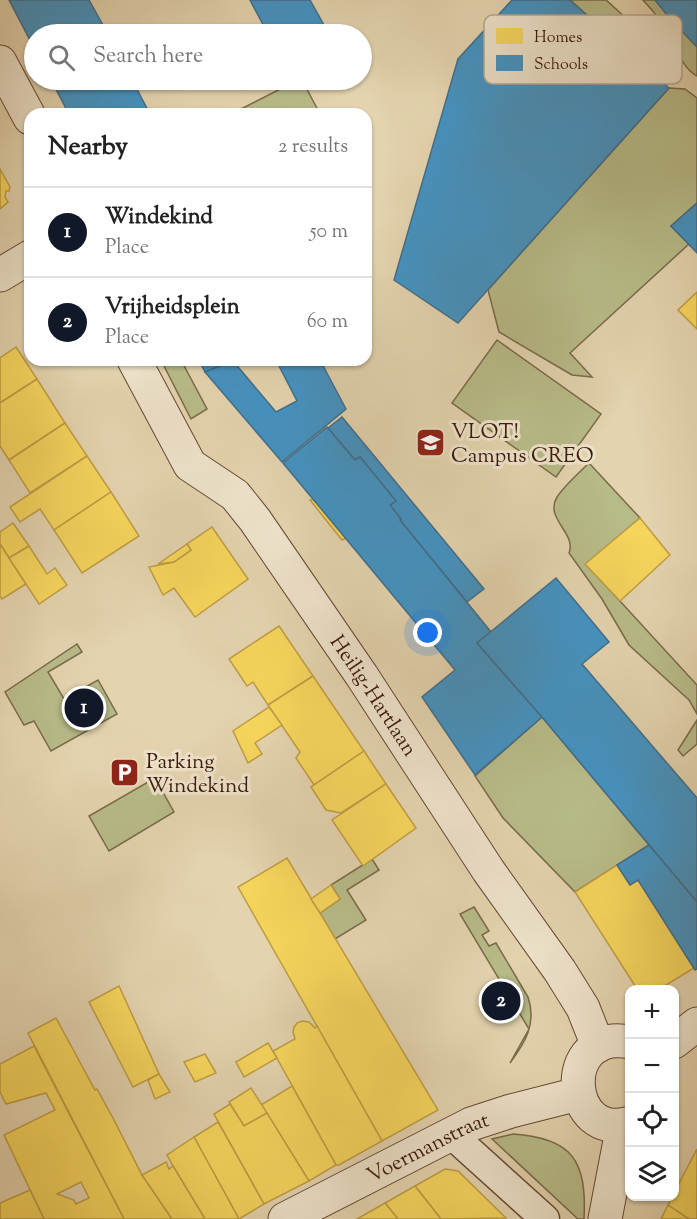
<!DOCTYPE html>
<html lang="en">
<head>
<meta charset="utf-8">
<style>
	:root { --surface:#fff; --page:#f6f6f6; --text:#222; --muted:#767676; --line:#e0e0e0; --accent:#111827 }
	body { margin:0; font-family:"Sorts Mill Goudy",serif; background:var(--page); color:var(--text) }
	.controls { position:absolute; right:18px; bottom:18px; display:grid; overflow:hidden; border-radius:12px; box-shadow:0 2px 4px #0004 }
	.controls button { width:54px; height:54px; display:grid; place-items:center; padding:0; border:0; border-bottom:2px solid var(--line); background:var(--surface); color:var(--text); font:30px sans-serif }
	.you { position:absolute; left:428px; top:633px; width:21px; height:21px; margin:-15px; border:4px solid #fff; border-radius:50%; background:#1a73e8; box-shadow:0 0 0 9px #1a73e833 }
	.badge { display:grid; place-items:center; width:39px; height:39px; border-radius:50%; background:var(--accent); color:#fff; font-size:20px; font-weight:700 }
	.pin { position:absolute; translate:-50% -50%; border:3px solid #fff; box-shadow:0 2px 6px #0006 }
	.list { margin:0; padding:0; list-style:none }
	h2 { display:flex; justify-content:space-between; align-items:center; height:78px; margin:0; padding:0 24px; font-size:26px }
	h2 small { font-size:20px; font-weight:400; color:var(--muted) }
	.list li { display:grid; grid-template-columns:39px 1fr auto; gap:18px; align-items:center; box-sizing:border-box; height:90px; padding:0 24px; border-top:2px solid var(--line) }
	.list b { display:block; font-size:22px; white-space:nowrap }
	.list p { margin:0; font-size:20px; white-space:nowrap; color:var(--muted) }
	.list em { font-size:20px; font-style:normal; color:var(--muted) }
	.icon { flex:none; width:33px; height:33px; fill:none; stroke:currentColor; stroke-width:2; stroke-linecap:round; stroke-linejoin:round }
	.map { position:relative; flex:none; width:697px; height:1219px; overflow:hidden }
	.search { position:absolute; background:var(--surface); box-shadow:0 2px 4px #0004; left:24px; top:24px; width:348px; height:66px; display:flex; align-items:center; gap:15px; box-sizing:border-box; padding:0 21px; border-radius:33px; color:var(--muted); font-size:22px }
	.panel { position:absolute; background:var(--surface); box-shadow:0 2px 4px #0004; left:24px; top:108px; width:348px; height:258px; border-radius:18px }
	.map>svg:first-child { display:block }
	.green { fill:#b7bb88; stroke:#7a6a4a; stroke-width:1.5 }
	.homes { fill:#f6d55c; stroke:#be9d44; stroke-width:1.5; fill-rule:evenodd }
	.schools { fill:#4393c3; stroke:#416e8c; stroke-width:1.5 }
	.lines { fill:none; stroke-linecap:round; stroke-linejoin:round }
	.pedestrian-casing { stroke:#664834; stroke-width:31 }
	.minor-casing { stroke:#664834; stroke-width:35 }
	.tertiary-casing { stroke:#664834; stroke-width:35 }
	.pedestrian { stroke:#ede2ca; stroke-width:28 }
	.minor { stroke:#ede2ca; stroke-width:33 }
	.tertiary { stroke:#ede2ca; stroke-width:33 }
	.labels { text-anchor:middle; stroke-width:6; stroke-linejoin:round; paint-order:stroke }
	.poi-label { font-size:21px; fill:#3c190c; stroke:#ede2ca; text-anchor:start }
	.street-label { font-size:21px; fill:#3c190c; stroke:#ede2ca }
	.key { fill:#ede2ca; stroke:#b8a691; stroke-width:1.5 }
	.key-label { font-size:16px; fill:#3c190c }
</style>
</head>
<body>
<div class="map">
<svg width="697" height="1219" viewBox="0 0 697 1219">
	<rect width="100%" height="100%" fill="#e3d3ae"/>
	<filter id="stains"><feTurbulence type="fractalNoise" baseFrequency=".00333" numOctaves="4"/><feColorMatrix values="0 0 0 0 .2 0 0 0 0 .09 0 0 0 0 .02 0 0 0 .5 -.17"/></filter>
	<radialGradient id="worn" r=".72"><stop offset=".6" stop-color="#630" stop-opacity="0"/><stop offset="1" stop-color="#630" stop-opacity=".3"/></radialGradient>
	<g class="green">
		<path d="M 570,0 L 606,0 C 630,21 651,42 667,69 L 659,80 Z"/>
		<path d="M 643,0 L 655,0 L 697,47 L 697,76 C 680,66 679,50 670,35 C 663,22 653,11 643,0 Z"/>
		<polygon points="298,80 302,80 320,114 231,114"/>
		<polygon points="669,88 685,89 697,98 697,203 671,226 689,244 570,353 592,377 572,375 499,332 488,290"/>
		<polygon points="497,340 601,414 556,477 452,403"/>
		<polygon points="161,360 181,360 207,409 191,419"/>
		<path d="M 589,463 L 640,518 L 586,564 L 697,685 L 697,714 L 689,700 L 629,645 L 602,599 L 569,553 C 577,533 544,519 557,497 C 565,485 579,473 589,463 Z"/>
		<polygon points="77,644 82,652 48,672 64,699 98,680 117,714 51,751 34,721 24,725 5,692"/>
		<polygon points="542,717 649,845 575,892 503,818 475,776"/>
		<polygon points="697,720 697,744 683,756 678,750"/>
		<polygon points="155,778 174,812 109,851 89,816"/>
		<polygon points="372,859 379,870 347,890 366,920 335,939 320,913 340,899 331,885"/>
		<path d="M 474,907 L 489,931 L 482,935 L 489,946 L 496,943 L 528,997 C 537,1024 525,1043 510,1063 L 529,1029 L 460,914 Z"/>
		<path d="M 513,1134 C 572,1138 587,1160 584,1219 L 578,1219 L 492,1139 Z"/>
	</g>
	<g class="homes">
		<polygon points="0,169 10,187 9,191 6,191 5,197 8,202 0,209"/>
		<polygon points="697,292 697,329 678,310"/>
		<polygon points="16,347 37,379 0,403 0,358"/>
		<polygon points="37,379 65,423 9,460 0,446 0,403"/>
		<polygon points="65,423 87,456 30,493 9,460"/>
		<polygon points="87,456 111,492 54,530 40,509 20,522 10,507"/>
		<polygon points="111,492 139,536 82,573 54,530"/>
		<polygon points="314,499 346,538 342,540 310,500"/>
		<polygon points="640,518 670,555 620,601 585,564"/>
		<polygon points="13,523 29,546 9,558 0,544 0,532"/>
		<polygon points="212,527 248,579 195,617 174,588 163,595 149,567 174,562 191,550 187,544"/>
		<polygon points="0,544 26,584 2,599 0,596"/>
		<polygon points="187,544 191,550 174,562 158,564"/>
		<polygon points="29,546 47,574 55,568 67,585 39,604 9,558"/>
		<polygon points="279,626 313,676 268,705 253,682 247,686 229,659"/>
		<polygon points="313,676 364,751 314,785 296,758 300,752 268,705"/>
		<polygon points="269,707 282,725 255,743 262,754 248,763 233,731"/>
		<polygon points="364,751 386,784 341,813 326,810 311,787"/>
		<polygon points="386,784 416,828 363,866 332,820"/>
		<polygon points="287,858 438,1110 382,1141 238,887"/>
		<polygon points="617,865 630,885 638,880 694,968 658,990 637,989 575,892"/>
		<polygon points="331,885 340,899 320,913 311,899"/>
		<polygon points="119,986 159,1074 133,1087 89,1002"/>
		<polygon points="56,1018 95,1090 97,1089 114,1120 142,1175 172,1219 124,1219 28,1033"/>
		<polygon points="302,1021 309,1022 315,1028 317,1026 382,1141 339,1165 336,1165 273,1051 295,1039 293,1032 294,1027 297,1023"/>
		<polygon points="268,1043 277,1058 244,1077 236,1062"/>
		<path d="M 34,1046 L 65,1106 L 124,1219 L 44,1219 L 4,1135 L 55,1110 L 46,1093 L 6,1104 L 0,1092 L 0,1064 ZM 81,1182 L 89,1198 L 76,1204 L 74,1200 L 57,1194 Z"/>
		<polygon points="205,1054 216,1073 195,1082 184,1062"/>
		<polygon points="159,1074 170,1092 155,1099 148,1080"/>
		<polygon points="292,1086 336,1165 309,1181 261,1105"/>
		<polygon points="251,1088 267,1113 244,1126 229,1102"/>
		<polygon points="230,1104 244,1126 267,1113 309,1181 264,1204 214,1114"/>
		<polygon points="218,1122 264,1204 239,1219 194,1137"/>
		<polygon points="194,1137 239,1219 205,1219 173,1166 167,1155"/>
		<polygon points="697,1149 697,1219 689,1219 668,1205 673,1196 674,1196 674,1193"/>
		<polygon points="166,1162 169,1169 173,1166 205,1219 172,1219 142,1175"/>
		<polygon points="445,1169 458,1171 506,1218 441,1219 415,1186"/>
		<polygon points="415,1186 441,1219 398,1219 385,1203"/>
		<polygon points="30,1190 44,1219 0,1219 0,1203"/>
		<polygon points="385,1203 398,1219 357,1219"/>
		<polygon points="668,1205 689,1219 661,1219"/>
	</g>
	<g class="schools">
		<polygon points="9,0 89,0 108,34 34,34 34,48"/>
		<polygon points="250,0 310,0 329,34 268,34"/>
		<polygon points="512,0 570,0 669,88 458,323 394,280 458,59"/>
		<polygon points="655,0 697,0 697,47 671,20"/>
		<polygon points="51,80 132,80 150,114 69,114"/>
		<polygon points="697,203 697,253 671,226"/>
		<polygon points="199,360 235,360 205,372"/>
		<polygon points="276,360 320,360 346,409 282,462 205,372 233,361 276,412 297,401"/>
		<polygon points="342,417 484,589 467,602 400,520 401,519 390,505 396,501 360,457 355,460 328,428"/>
		<polygon points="327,427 355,460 360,457 396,501 390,505 401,519 400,520 491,632 477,643 542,717 475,775 422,697 455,670 283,463"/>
		<polygon points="556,578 609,642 582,664 697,798 697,902 542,717 477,643"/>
		<polygon points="649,845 697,902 697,969 695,970 638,880 630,885 617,865"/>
	</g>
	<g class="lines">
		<defs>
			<polyline id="pedestrian" points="451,1134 545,1219"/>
			<polyline id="minor" points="0,275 30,257"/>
			<g id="tertiary">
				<polyline points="0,62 30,118"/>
				<path id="s1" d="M 134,360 L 190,465 L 235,495 L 255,520 L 362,676 L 488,870 L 560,971 L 583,1008 L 598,1046"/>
				<path d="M 630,1042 C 556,1028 566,1143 630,1123"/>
				<polyline points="674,1042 697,1024"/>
				<path id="s2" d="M 285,1219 L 471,1124 L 511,1111 L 578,1094"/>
				<polyline points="605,1219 623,1125"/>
			</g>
		</defs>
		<use href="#pedestrian" class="pedestrian-casing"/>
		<use href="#minor" class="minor-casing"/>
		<use href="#tertiary" class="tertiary-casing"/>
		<use href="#pedestrian" class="pedestrian"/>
		<use href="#minor" class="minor"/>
		<use href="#tertiary" class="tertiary"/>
	</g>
	<defs>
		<symbol id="school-square" viewBox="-11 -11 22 22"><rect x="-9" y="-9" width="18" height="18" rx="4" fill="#8f2418" stroke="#ede2ca"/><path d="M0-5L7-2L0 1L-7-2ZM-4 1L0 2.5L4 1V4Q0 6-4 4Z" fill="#fff"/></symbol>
		<symbol id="parking-square" viewBox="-11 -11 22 22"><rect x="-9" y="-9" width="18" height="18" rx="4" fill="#8f2418" stroke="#ede2ca"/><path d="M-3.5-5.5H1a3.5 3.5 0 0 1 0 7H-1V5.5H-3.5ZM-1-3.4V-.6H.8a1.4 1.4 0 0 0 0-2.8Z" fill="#fff"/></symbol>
	</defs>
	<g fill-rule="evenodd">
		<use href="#school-square" x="414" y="426" width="33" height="33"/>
		<use href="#parking-square" x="108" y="756" width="33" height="33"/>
	</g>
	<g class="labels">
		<g class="poi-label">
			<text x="451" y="438">VLOT!<tspan x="451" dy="24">Campus CREO</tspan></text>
			<text x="146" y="768">Parking<tspan x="146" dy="24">Windekind</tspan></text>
		</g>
		<g class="street-label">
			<text dy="7" stroke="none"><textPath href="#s1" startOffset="417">Heilig-Hartlaan</textPath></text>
			<text dy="7" stroke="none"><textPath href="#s2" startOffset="160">Voermanstraat</textPath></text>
		</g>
	</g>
	<rect x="484" y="15" width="198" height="69" rx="9" class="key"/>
	<rect x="496" y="28" width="27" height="16" fill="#f6d55c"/>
	<rect x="496" y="55" width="27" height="16" fill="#4393c3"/>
	<g class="key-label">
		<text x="534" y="42">Homes</text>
		<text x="534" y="69">Schools</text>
	</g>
	<rect width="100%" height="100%" filter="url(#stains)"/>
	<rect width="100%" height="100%" fill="url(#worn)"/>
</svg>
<div class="controls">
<button>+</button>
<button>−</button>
<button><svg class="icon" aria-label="locate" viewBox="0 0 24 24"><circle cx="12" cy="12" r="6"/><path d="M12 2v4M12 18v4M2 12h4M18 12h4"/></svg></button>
<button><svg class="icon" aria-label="layers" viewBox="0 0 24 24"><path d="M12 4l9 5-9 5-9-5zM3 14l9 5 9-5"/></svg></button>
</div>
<div class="you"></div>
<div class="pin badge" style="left:84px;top:708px">1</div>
<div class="pin badge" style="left:501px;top:1001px">2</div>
<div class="search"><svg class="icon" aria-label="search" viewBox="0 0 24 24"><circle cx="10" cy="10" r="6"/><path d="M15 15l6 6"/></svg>Search here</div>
<section class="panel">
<h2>Nearby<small>2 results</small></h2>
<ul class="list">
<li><span class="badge">1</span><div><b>Windekind</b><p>Place</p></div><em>50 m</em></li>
<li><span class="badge">2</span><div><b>Vrijheidsplein</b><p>Place</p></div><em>60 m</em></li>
</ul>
</section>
</div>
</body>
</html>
